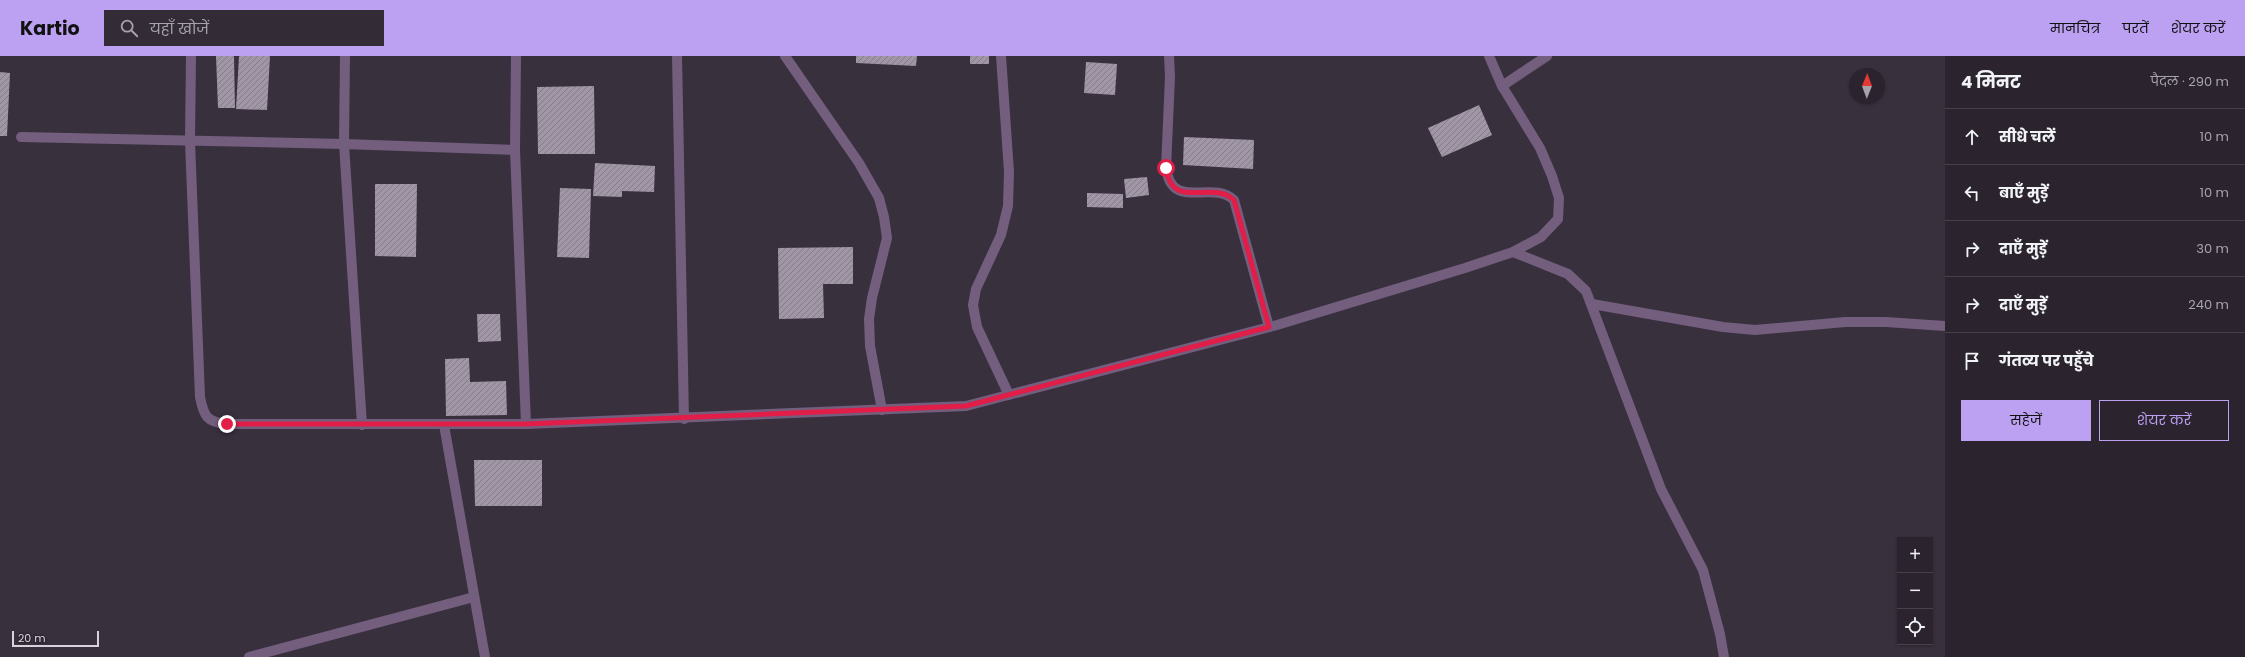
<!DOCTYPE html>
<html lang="hi">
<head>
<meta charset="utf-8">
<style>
	:root { --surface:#2b242e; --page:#332c36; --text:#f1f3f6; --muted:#a6a4aa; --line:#47414a; --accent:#bca0f2 }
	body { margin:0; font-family:Poppins,"Noto Sans Devanagari",sans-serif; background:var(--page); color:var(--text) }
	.controls { position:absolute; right:12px; bottom:12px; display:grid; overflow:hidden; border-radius:0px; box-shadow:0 1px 3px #0004 }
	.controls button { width:36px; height:36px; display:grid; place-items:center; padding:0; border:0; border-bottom:1px solid var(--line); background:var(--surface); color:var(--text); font:20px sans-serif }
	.compass { position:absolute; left:1849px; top:12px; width:36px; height:36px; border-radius:50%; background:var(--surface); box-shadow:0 1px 3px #0004; rotate:1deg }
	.scale { position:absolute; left:12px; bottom:10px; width:87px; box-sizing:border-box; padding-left:4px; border:2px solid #d8d2db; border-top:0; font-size:11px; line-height:14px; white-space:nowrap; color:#d8d2db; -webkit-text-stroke:3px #2f2634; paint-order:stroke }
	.stop { position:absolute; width:12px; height:12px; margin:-9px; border:3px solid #e11d48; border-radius:50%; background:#fff }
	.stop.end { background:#e11d48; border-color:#fff; box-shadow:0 1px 4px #0008 }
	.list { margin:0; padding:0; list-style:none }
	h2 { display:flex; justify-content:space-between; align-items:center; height:52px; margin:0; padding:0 16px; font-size:17px }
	h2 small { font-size:13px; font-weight:400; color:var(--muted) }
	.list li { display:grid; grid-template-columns:26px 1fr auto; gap:12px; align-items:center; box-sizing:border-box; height:56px; padding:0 16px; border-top:1px solid var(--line) }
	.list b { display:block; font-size:15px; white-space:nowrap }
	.list em { font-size:13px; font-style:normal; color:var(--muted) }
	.actions { display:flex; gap:8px; padding:12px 16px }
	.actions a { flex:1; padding:9px 0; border:1px solid var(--accent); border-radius:0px; text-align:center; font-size:14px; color:var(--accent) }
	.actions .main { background:var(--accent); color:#111 }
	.icon { flex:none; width:22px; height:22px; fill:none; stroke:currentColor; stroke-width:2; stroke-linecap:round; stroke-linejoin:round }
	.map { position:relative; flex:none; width:1945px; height:601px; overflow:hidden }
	header { display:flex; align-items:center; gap:24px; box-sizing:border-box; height:56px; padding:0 20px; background:var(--accent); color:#111 }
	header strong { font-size:19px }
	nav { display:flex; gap:22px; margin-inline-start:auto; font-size:14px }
	.search { width:280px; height:36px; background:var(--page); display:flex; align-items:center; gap:10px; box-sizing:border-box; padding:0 14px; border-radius:0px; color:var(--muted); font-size:15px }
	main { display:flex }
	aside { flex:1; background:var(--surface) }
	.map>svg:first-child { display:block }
	.building { fill:url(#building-hatch) }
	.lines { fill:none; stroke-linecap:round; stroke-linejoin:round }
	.minor { stroke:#735e7e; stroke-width:10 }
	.route { stroke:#e11d48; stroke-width:5 }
</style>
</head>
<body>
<header>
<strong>Kartio</strong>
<div class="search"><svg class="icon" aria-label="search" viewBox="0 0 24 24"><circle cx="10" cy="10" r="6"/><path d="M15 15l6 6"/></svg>यहाँ खोजें</div>
<nav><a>मानचित्र</a><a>परतें</a><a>शेयर करें</a></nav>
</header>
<main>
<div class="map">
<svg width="1945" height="601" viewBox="0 0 1945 601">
	<defs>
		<pattern id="building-hatch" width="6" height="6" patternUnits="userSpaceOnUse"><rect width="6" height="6" fill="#a096a6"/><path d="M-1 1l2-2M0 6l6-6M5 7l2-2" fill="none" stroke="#847c88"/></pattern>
	</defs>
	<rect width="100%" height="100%" fill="#39303e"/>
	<g class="building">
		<polygon points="216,0 234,0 235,52 218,52"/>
		<polygon points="239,0 270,0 267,54 236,53"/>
		<polygon points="856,0 917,0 916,10 856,7"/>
		<rect x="970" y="0" width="19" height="8"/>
		<polygon points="1086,6 1117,8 1115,39 1084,37"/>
		<polygon points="0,16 10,17 7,80 0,80"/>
		<polygon points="594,30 595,98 538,98 537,31"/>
		<polygon points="1479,49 1492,79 1442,101 1428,72"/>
		<polygon points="1184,81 1254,84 1253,113 1183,109"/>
		<polygon points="595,107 655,110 654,136 622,135 622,141 593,140"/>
		<polygon points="1147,121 1149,139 1126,142 1124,123"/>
		<polygon points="375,128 417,128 416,201 375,200"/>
		<polygon points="560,132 591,133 589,202 557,201"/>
		<polygon points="1087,137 1123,138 1123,152 1087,151"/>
		<polygon points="853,191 853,228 823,228 824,262 779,263 778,192"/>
		<polygon points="477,258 500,258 501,285 478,286"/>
		<polygon points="469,302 470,326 506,325 507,359 446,360 445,303"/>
		<polygon points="474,404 542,404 542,450 475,450"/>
	</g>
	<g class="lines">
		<g class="minor">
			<path d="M 191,0 L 190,85 L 200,341 C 204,361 207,366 227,368 L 526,368 L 966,350 L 1277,269 L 1465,212 L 1513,196 L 1541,181 L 1558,163 L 1559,142 L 1552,120 L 1540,92 L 1502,30 L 1489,0"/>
			<polyline points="516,0 515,94 526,368"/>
			<polyline points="677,0 684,363"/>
			<polyline points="785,0 859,107 879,142 884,161 887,182 872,242 869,263 870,290 882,354"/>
			<polyline points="1001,0 1009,116 1008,150 1001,179 976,233 973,249 977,271 1009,339"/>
			<path d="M 1169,0 L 1170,21 L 1166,112 C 1172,156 1212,123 1234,144 L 1269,271"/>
			<polyline points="1502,30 1547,0"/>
			<polyline points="21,81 344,88 345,0"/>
			<polyline points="1513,196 1568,218 1586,235 1661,433 1703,514 1720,578 1724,601"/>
			<polyline points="1592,248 1723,271 1755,274 1845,266 1886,266 1945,270"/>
			<polyline points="362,369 344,88 515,94"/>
			<polyline points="444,369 485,601"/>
			<polyline points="249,601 474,541"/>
		</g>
	</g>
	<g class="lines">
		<path class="route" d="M 227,368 L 526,368 L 966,350 L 1269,271 L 1234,144 C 1212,123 1172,156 1166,112"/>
	</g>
</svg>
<div class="controls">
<button>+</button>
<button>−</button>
<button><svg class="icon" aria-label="locate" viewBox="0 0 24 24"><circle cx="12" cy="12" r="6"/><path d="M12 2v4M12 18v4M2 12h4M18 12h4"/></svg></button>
</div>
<svg class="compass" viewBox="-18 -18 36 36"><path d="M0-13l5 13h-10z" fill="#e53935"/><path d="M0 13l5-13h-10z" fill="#a6a4aa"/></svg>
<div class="scale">20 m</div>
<div class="stop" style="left:1166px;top:112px"></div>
<div class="stop end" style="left:227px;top:368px"></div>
</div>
<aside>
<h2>4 मिनट<small>पैदल · 290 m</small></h2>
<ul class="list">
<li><svg class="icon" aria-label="ahead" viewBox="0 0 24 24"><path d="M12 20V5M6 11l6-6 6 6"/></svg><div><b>सीधे चलें</b></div><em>10 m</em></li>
<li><svg class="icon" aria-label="left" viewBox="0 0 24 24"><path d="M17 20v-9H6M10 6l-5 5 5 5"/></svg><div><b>बाएँ मुड़ें</b></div><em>10 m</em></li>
<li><svg class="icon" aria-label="right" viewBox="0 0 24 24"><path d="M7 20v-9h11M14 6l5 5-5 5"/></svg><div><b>दाएँ मुड़ें</b></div><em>30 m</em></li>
<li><svg class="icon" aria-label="right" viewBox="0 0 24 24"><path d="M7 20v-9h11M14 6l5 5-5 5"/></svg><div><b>दाएँ मुड़ें</b></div><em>240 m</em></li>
<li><svg class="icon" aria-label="arrive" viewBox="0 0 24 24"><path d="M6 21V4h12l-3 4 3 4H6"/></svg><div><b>गंतव्य पर पहुँचे</b></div></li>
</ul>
<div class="actions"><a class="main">सहेजें</a><a>शेयर करें</a></div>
</aside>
</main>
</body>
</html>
